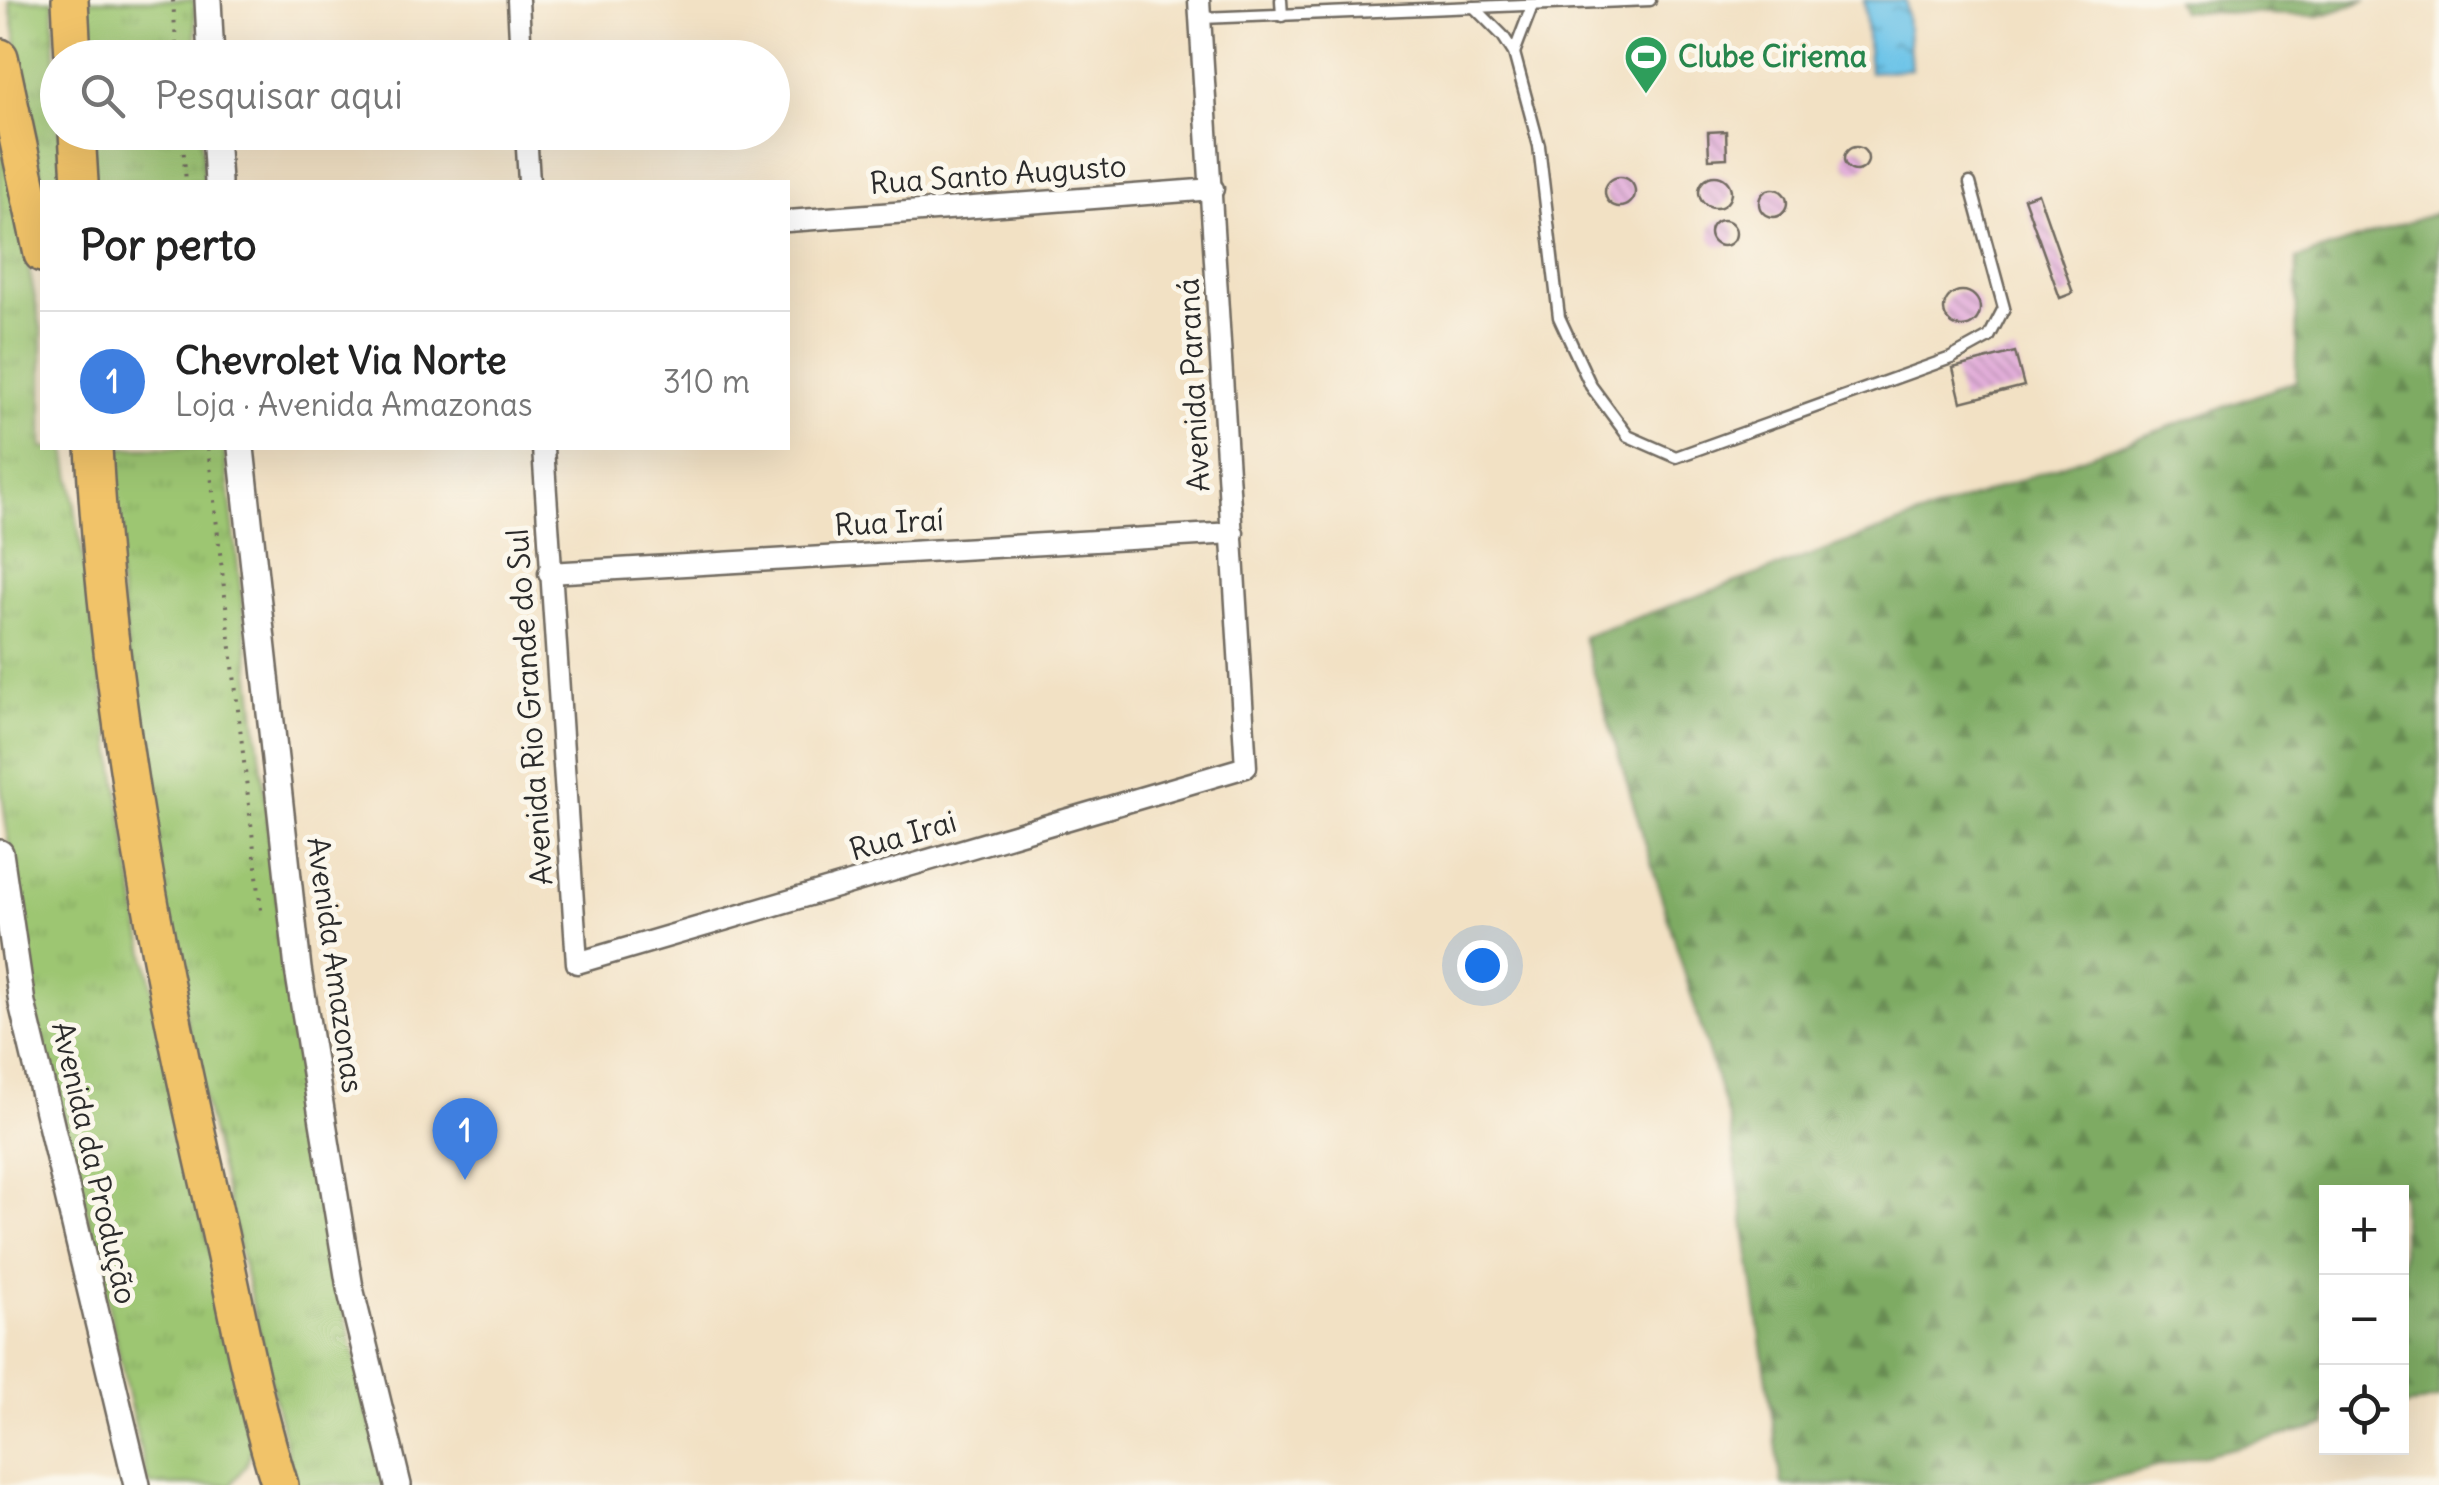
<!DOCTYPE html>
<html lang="pt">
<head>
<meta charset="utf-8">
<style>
	:root { --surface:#fff; --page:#f6f6f6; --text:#222; --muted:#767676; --line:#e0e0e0; --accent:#1f6fb2 }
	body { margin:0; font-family:Delius,sans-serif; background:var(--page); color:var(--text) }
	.controls { position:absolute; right:30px; bottom:30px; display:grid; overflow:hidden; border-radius:0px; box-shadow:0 10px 40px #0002 }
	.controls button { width:90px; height:90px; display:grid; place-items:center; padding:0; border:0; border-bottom:2px solid var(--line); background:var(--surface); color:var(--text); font:50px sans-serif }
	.you { position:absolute; left:1482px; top:965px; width:35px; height:35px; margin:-25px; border:8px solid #fff; border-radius:50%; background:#1a73e8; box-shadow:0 0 0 15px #1a73e833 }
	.badge { display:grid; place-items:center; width:65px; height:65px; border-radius:50%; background:var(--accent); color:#fff; font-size:32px; font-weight:700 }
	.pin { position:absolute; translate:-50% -82px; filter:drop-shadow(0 2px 5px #0008) }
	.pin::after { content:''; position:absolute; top:52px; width:35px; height:30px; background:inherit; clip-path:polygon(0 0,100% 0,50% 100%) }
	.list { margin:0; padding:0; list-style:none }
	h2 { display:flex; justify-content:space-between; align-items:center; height:130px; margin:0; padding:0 40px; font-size:42px }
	h2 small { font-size:32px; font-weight:400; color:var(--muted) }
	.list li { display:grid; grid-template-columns:65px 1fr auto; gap:30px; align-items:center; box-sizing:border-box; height:140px; padding:0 40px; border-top:2px solid var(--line) }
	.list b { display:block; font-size:38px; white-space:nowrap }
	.list p { margin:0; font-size:32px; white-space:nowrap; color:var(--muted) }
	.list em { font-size:32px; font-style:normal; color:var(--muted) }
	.icon { flex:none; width:55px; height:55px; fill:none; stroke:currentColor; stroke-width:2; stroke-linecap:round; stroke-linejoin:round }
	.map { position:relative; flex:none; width:2439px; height:1485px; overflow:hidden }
	.search { position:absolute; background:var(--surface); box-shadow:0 10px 40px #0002; left:40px; top:40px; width:750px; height:110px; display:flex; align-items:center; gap:25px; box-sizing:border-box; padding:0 35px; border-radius:55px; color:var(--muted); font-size:38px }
	.panel { position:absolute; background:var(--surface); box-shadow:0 10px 40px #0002; left:40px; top:180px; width:750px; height:270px; border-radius:0px }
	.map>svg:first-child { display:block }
	.grass { fill:url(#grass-tufts); stroke:#64784e; stroke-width:2.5 }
	.forest { fill:url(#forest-firs); stroke:#546b48; stroke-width:2.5 }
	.water { fill:url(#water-ripples); stroke:#4b778a; stroke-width:2.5 }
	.building { fill:url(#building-back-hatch) }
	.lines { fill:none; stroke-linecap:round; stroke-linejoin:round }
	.service-casing { stroke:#716b61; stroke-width:15 }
	.minor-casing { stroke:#716b61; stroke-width:25 }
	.tertiary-casing { stroke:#716b61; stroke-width:30 }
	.trunk-casing { stroke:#716b61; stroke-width:40 }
	.path { stroke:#716b61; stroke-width:4; stroke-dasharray:2.5 8; stroke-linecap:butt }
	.service { stroke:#fff; stroke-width:10 }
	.minor { stroke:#fff; stroke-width:20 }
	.tertiary { stroke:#fff; stroke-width:25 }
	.trunk { stroke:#f1c369; stroke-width:35 }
	.labels { text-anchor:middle; stroke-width:10; stroke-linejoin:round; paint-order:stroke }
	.leisure-label { font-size:30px; font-weight:bold; fill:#27864d; stroke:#fbf7ec; text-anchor:start }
	.street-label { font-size:30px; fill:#2b2b2b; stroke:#fbf7ec }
</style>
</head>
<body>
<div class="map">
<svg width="2439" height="1485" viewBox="0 0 2439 1485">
	<defs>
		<pattern id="grass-tufts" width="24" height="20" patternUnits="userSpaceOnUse" patternTransform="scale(2.5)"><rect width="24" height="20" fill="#9dc672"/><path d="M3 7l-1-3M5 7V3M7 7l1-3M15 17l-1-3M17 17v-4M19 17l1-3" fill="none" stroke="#87aa63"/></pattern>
		<pattern id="forest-firs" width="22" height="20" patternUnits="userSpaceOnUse" patternTransform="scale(2.5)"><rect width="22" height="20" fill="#7eab64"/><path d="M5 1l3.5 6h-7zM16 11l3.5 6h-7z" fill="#678b53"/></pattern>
		<pattern id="water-ripples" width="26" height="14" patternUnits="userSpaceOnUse" patternTransform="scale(2.5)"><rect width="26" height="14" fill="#6bc3e8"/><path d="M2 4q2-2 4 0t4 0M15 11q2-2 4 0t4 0" fill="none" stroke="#589fbc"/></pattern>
		<pattern id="building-back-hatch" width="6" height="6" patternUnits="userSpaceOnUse" patternTransform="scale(2.5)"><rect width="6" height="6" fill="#e3afda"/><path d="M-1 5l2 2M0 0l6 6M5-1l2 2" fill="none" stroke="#b88fb1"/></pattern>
	</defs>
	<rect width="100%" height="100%" fill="#fbf7ec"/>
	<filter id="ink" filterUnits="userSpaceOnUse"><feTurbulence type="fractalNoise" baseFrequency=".01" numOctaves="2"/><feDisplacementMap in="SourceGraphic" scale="20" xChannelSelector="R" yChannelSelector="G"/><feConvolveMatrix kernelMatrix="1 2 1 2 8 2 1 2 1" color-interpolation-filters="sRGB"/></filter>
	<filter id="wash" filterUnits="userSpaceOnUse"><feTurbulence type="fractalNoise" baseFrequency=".0048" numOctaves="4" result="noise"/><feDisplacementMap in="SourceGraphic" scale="40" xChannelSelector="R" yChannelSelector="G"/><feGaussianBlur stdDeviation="2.25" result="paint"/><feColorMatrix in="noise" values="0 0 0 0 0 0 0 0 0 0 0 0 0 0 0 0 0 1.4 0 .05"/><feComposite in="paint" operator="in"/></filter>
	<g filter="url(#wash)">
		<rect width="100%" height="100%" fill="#f2e1c4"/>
		<g class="grass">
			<polygon points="9,0 53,0 58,132 62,133 65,182 42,182 42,186"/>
			<polygon points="82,0 194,0 197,57 84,57"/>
			<polygon points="0,126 42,333 42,448 66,448 140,930 252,1446 247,1463 231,1485 151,1485 147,1480 87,1210 29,1001 0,777"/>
			<polygon points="88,133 201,133 204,182 90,182"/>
			<polygon points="103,448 224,448 291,1017 338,1283 385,1485 295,1485 195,1061 155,871"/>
		</g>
		<g class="forest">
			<polygon points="2176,0 2367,0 2320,16 2181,11"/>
			<polygon points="2439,212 2439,1398 2402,1407 2402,1192 2326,1192 2326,1425 2084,1485 1782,1485 1730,1124 1583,637 2296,381 2297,259"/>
		</g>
		<polygon class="water" points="1864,0 1906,0 1911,69 1870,72"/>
		<g id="blocks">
			<g class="building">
				<polygon points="1726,131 1727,158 1709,159 1708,132"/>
				<circle cx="1856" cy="159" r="12"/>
				<circle cx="1715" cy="192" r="16"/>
				<circle cx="1620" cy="192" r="15"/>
				<circle cx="1773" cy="203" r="14"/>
				<polygon points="2038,193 2073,293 2060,298 2024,198"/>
				<circle cx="1723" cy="233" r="13"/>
				<circle cx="1962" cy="309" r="18"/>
				<polygon points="2015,352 2024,386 1961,402 1953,368"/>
			</g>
		</g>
	</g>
	<g filter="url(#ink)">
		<use href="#blocks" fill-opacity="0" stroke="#716b61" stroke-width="2.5"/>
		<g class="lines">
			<defs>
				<g id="service">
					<polyline points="1281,0 1282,16"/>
					<polyline points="1474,7 1503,36 1514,53 1539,146 1559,317 1591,386 1628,436 1676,457 1951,358 1989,337 2004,308 1970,183"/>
					<polyline points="1201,18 1650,0"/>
					<polyline points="1514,53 1532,6"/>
				</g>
				<g id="minor">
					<polyline points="518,0 521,58"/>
					<polyline points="526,132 529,182"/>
					<polyline points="788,221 1213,189"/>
					<polyline points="543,448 577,963 1246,767 1199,0"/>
					<polyline points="549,573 1233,533"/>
				</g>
				<g id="tertiary">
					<polyline points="208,0 211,58"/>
					<polyline points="215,132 218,182"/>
					<polyline points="241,448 298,969 350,1288 398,1485"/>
					<polyline points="0,853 22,1003 137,1485"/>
				</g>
				<g id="trunk">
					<polyline points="70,0 73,58"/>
					<polyline points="0,57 42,254"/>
					<polyline points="77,132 80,182"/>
					<path d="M 94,448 C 108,705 157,961 215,1212 C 236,1302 252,1397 280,1485"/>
				</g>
			</defs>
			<use href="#service" class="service-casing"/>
			<use href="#minor" class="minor-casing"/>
			<use href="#tertiary" class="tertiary-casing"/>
			<use href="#trunk" class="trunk-casing"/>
			<g class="path">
				<polyline points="173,0 177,58"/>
				<polyline points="182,132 186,182"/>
				<polyline points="208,448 261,910"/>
			</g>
			<use href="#service" class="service"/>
			<use href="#minor" class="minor"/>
			<use href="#tertiary" class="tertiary"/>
			<use href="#trunk" class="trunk"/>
		</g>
	</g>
	<defs>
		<symbol id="stadium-pin" viewBox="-11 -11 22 30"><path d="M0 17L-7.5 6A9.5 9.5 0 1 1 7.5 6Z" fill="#2e9e5b" stroke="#fbf7ec"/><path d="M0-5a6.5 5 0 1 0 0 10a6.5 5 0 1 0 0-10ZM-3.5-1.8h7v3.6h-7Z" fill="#fff"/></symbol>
	</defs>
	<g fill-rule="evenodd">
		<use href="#stadium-pin" x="1621" y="32" width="50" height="68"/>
	</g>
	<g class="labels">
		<g class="leisure-label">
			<text x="1678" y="67">Clube Ciriema</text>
		</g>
		<g class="street-label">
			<text transform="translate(998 175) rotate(-4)" y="10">Rua Santo Augusto</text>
			<text transform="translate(1194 385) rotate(-93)" y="10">Avenida Paraná</text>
			<text transform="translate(889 523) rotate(-3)" y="10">Rua Iraí</text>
			<text transform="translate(530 707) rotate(-94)" y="10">Avenida Rio Grande do Sul</text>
			<text transform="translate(903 836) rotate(-16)" y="10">Rua Irai</text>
			<text transform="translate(335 965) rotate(82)" y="10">Avenida Amazonas</text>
			<text transform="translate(94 1163) rotate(77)" y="10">Avenida da Produção</text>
		</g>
	</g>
</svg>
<div class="controls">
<button>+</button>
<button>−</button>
<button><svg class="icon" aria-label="locate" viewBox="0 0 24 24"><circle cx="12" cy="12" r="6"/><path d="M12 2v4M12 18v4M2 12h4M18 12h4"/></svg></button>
</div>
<div class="you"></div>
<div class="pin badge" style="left:465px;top:1180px;background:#3f7fe0">1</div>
<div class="search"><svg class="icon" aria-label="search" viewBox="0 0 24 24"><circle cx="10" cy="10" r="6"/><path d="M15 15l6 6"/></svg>Pesquisar aqui</div>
<section class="panel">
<h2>Por perto<small></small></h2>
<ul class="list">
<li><span class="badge" style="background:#3f7fe0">1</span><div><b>Chevrolet Via Norte</b><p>Loja · Avenida Amazonas</p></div><em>310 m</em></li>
</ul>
</section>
</div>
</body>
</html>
